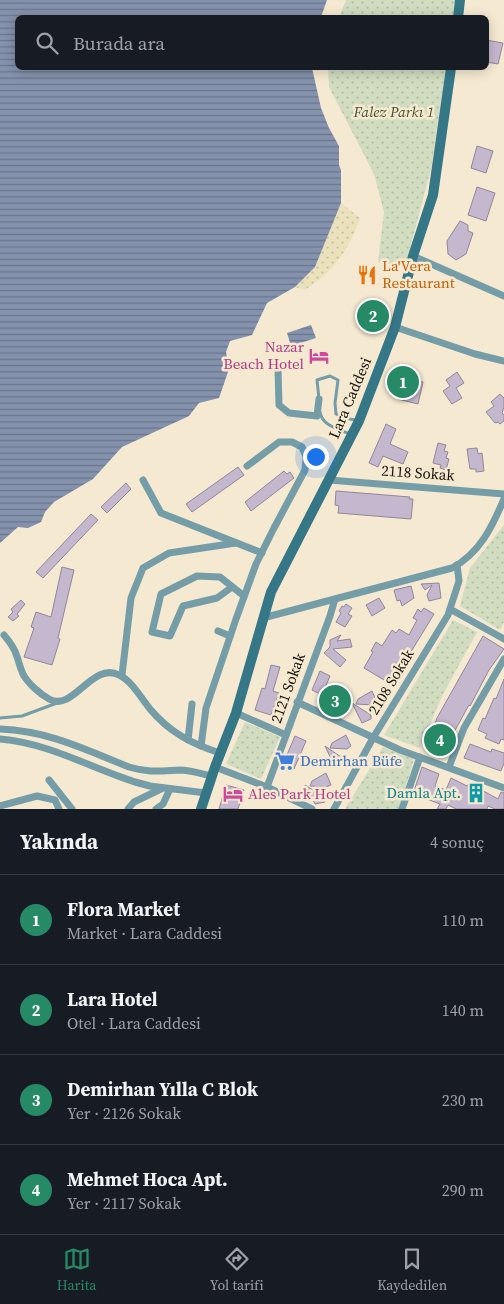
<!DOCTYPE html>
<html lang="tr">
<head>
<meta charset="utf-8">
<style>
	:root { --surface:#171b24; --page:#20242c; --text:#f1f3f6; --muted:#9ea1a6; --line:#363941; --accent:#258a65 }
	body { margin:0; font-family:"Source Serif 4",serif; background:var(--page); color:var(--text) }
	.you { position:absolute; left:315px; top:456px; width:18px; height:18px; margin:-12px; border:4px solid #fff; border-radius:50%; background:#1a73e8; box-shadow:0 0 0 8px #1a73e833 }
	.badge { display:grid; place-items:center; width:32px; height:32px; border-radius:50%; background:var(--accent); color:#fff; font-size:16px; font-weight:700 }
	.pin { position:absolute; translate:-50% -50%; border:2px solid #fff; box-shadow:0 1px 5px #0006 }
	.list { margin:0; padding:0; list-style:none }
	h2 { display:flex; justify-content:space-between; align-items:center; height:65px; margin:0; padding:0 20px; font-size:21px }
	h2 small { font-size:16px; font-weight:400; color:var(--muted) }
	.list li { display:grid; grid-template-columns:32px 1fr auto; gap:15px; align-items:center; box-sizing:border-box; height:90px; padding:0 20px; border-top:1px solid var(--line) }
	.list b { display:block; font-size:19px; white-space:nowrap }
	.list p { margin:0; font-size:16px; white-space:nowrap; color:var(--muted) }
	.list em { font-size:16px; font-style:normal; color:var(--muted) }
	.icon { flex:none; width:28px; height:28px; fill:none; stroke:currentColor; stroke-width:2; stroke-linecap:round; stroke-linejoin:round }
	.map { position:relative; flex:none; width:504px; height:809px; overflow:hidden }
	.search { position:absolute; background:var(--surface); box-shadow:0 2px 12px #0003; left:15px; right:15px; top:15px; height:55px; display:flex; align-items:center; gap:12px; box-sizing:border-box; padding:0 18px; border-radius:8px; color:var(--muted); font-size:19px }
	.sheet { height:425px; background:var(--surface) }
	nav { display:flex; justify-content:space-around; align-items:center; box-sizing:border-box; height:70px; border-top:1px solid var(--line); background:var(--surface); font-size:14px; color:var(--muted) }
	nav a { display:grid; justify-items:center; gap:2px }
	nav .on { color:var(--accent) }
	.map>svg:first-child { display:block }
	.sand { fill:url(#sand-dots) }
	.park { fill:url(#park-dots) }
	.water { fill:url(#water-rules) }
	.building { fill:#c5b7cd; stroke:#94869b }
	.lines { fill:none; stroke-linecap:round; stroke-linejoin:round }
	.lane { stroke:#749da7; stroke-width:3 }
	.street { stroke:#749da7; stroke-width:7 }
	.secondary { stroke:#357786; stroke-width:10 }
	.labels { text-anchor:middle; stroke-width:5; stroke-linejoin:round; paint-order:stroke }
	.park-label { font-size:15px; font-style:italic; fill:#455728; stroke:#f5e9d1 }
	.food-label { font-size:15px; fill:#c56008; stroke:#f5e9d1; text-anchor:start }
	.hotel-label { font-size:15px; fill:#b23c85; stroke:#f5e9d1; text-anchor:end }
	.street-label { font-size:15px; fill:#17130a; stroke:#f5e9d1 }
	.shop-label { font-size:15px; fill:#366cbe; stroke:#f5e9d1; text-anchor:start }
	.culture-label { font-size:15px; fill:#0d838f; stroke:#f5e9d1; text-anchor:end }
</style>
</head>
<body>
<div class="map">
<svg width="504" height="809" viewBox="0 0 504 809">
	<defs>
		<pattern id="sand-dots" width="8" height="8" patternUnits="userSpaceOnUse" patternTransform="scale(1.25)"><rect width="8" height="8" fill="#ebe1bc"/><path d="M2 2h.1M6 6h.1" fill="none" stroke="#c9c0a0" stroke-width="1.8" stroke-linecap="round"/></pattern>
		<pattern id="park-dots" width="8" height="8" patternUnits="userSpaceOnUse" patternTransform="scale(1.25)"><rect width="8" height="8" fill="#d1dcc1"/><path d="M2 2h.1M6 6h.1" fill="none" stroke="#b3bca4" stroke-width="1.8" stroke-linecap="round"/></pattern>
		<pattern id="water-rules" width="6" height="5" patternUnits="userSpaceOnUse" patternTransform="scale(1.25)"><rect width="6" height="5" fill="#8492ad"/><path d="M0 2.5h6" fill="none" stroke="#6b768b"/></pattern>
	</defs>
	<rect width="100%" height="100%" fill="#f5e9d1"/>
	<path class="sand" d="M 341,203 L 360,218 C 356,228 353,238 347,247 C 337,265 322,279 305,290 L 295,287 L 315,267 Z"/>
	<g class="park">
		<polygon points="346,0 457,0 454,17 339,18"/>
		<polygon points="328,68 446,68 431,169 405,267 378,262 384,212 374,174 329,87"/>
		<polygon points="504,525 504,622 500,630 460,606 470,568"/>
		<polygon points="453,620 477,632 442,696 420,748 384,735"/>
		<polygon points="245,722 280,737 261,779 226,764"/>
		<polygon points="383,747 414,759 399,809 345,809"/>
	</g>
	<g class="water">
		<polygon points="0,0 327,0 321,17 18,18 18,68 312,68 321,108 329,128 339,146 339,165 341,170 341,203 315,267 295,287 267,303 252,335 230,341 226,352 229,369 219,398 199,403 189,416 122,447 93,479 54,502 45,512 41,522 28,528 18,527 0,543"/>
		<polygon points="311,325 316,338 291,346 287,333"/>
	</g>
	<g class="building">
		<polygon points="486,40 503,43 498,64 486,62"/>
		<polygon points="477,146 493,151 486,173 471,168"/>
		<polygon points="477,187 495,193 486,221 468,215"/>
		<polygon points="460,221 468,225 468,231 473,233 466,254 456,260 448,254 447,241"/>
		<polygon points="457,372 464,383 456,388 462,398 452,404 443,391 450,386 446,380"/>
		<polygon points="404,377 423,382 418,404 398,399"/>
		<polygon points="500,394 504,398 504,407 502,413 504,415 504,421 500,424 498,422 495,423 486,412 494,406 491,402"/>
		<polygon points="386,424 396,429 390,444 408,452 403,464 383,456 378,467 369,463"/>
		<polygon points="438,443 446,445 444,451 448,452 446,458 449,459 446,470 440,468 441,465 433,463"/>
		<polygon points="477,448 478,454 482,453 484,471 476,472 476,469 470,469 467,449"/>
		<polygon points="238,467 244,475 192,512 186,504"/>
		<polygon points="284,471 287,474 290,472 294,478 251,511 245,502"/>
		<polygon points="126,483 131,489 107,513 101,507"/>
		<polygon points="336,491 410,497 409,499 413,499 411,519 338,513 339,506 335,505"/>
		<polygon points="91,514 98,520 43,578 36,572"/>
		<polygon points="62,567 74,570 58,638 60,639 52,665 24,657 34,628 31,627 36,612 51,617"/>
		<polygon points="439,583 441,598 429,601 427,595 432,585 425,590 421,584"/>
		<polygon points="411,586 414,598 402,606 400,600 397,601 394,590"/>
		<polygon points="379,598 385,608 372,616 366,605"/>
		<polygon points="21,600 25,604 17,614 19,616 13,621 8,617 13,612 11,609"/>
		<polygon points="346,604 352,608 348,614 352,616 345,627 336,622 341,613 339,611 342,606 344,607"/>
		<polygon points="424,608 434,614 406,660 394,686 364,668 373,652 371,651 376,642 382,646 392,630 396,633 399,629 409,635 417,620 413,618 418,609 421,612"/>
		<polygon points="341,635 337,641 350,639 352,647 333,649 346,660 340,667 324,653 330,647 330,640"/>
		<polygon points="483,636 504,649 489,670 470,706 469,705 453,734 447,753 427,747 437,718"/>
		<polygon points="271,665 280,667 273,691 279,693 271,715 255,710 262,688 265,689"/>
		<polygon points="320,671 330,676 322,695 312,690"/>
		<polygon points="504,679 504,740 501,739 499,744 485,738 487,734 478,730 483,718 485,719 494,698 496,699"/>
		<polygon points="372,691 377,702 373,705 356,704 358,699"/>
		<polygon points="352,703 371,715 371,719 362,723"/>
		<polygon points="346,735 351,746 347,749 330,748 332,743"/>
		<polygon points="295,736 306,741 294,769 283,764"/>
		<polygon points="470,744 491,752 492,749 504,753 504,763 501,771 464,758"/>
		<polygon points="325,746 344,759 345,763 335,767"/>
		<polygon points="422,767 439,774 435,786 446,790 451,778 467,786 469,783 498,799 501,792 504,793 504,809 495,809 488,806 487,809 456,809 448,805 446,809 437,809 440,804 413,794"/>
		<polygon points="326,773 331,785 326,787 310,786 312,781"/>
		<polygon points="226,785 244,790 238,809 219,809"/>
		<polygon points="305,785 324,797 325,802 315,804"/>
	</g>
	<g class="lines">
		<g class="lane">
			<polyline points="319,399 317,380 330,376 338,380 335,403 336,414 343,418 356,420"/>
			<path d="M 320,412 C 322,426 339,429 350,434"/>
			<polyline points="0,718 22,716 57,703"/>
		</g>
		<g class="street">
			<polyline points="413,256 504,296"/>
			<polyline points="395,327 475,354 504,361"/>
			<polyline points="278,370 279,405 289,413 317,416 319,399"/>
			<polyline points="143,480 161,513 262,553"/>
			<polyline points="329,480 504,494"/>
			<polyline points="232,587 217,598 183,606 170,636 152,632 161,594 197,576 220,577 244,596"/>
			<polyline points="450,609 504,639"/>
			<path d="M 263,618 L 452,568 C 480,553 492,527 504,499"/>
			<polyline points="218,631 230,636"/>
			<path d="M 4,635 C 9,641 14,647 16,654 C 19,661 20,669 24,676 C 29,684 40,694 49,699 C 73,713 92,661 119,675 C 132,681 141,698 150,709 C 169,732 192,744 220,753"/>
			<polyline points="122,675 131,598 143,568 169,553 236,543"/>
			<polyline points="297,702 400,750 504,788"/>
			<polyline points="236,713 286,735"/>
			<path d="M 0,729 C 49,731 84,749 129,767 C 149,773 160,771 180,770 C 190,770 202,774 212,776"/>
			<path d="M 0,739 C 48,743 89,767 135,782 L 150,786 L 206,793"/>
			<polyline points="188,740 192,704"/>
			<polyline points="201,746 206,708 236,619 256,564 274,528 305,470 306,457 302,447 292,442 279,442 247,466"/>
			<polyline points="215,767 267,787 312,809"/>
			<polyline points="449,767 464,728 504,659"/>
			<polyline points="49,780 72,809"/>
			<polyline points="267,787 330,616 335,599"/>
			<polyline points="0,806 37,796 55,800 59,809"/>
			<polyline points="128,809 134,802 163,788"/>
			<polyline points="156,809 163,804 170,789"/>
			<polyline points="334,809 373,738 448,615 459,581 457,565"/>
			<polyline points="402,809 420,757"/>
		</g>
		<g class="secondary">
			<polyline points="458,18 460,0"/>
			<polyline points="201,809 215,767 236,713 271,592 359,421 395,327 413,256 433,195 451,68"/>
		</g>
	</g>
	<defs>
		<symbol id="restaurant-bare" viewBox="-9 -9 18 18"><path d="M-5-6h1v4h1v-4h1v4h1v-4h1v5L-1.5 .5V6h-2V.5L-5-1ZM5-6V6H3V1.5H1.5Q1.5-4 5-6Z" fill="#e8710a" stroke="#f5e9d1" stroke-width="2.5" paint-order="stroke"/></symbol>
		<symbol id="hotel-bare" viewBox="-9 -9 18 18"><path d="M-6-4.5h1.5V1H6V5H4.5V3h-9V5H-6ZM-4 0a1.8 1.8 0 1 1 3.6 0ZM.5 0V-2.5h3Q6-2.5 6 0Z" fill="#d1479c" stroke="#f5e9d1" stroke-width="2.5" paint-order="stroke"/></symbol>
		<symbol id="supermarket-bare" viewBox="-9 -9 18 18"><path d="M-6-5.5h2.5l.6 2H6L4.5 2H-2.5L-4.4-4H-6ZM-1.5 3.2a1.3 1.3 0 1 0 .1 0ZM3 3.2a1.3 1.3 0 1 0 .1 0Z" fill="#3f7fe0" stroke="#f5e9d1" stroke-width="2.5" paint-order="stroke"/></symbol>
		<symbol id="building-bare" viewBox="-9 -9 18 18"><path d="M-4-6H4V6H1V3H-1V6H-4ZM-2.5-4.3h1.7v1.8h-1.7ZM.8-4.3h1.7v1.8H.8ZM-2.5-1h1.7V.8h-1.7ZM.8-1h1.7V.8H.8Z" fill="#0f9aa8" stroke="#f5e9d1" stroke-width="2.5" paint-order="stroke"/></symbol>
	</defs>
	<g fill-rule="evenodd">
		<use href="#restaurant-bare" x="353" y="261" width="28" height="28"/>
		<use href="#hotel-bare" x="305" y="342" width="28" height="28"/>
		<use href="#supermarket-bare" x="271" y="747" width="28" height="28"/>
		<use href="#building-bare" x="462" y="779" width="28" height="28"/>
		<use href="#hotel-bare" x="219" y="780" width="28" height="28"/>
	</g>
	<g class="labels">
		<g class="park-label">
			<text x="394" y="117">Falez Parkı 1</text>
		</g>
		<g class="food-label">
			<text x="382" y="271">La'Vera<tspan x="382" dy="17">Restaurant</tspan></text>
		</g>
		<g class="hotel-label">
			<text x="304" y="352">Nazar<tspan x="304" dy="17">Beach Hotel</tspan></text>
			<text x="248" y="799" text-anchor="start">Ales Park Hotel</text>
		</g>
		<g class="street-label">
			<text transform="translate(350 398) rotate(-67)" y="5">Lara Caddesi</text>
			<text transform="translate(418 473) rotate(4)" y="5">2118 Sokak</text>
			<text transform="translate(391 682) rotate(-59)" y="5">2108 Sokak</text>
			<text transform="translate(288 688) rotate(-70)" y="5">2121 Sokak</text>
		</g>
		<g class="shop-label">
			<text x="300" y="766">Demirhan Büfe</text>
		</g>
		<g class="culture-label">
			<text x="461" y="798">Damla Apt.</text>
		</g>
	</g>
</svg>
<div class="you"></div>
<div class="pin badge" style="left:403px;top:382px">1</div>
<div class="pin badge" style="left:373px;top:316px">2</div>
<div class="pin badge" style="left:335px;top:701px">3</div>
<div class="pin badge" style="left:440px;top:740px">4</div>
<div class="search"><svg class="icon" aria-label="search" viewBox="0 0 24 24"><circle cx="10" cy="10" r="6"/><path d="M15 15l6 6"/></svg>Burada ara</div>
</div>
<section class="sheet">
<h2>Yakında<small>4 sonuç</small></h2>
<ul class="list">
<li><span class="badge">1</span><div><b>Flora Market</b><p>Market · Lara Caddesi</p></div><em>110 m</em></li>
<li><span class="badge">2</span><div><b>Lara Hotel</b><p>Otel · Lara Caddesi</p></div><em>140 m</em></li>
<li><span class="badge">3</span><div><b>Demirhan Yılla C Blok</b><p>Yer · 2126 Sokak</p></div><em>230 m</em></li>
<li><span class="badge">4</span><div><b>Mehmet Hoca Apt.</b><p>Yer · 2117 Sokak</p></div><em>290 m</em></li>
</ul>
</section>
<nav>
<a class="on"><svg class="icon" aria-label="map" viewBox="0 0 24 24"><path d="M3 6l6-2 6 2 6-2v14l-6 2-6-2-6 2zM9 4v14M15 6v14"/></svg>Harita</a>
<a><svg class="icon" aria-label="directions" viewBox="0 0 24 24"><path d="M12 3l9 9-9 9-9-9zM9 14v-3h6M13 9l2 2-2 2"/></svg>Yol tarifi</a>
<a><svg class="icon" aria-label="saved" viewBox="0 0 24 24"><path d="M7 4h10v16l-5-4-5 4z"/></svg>Kaydedilen</a>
</nav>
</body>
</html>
